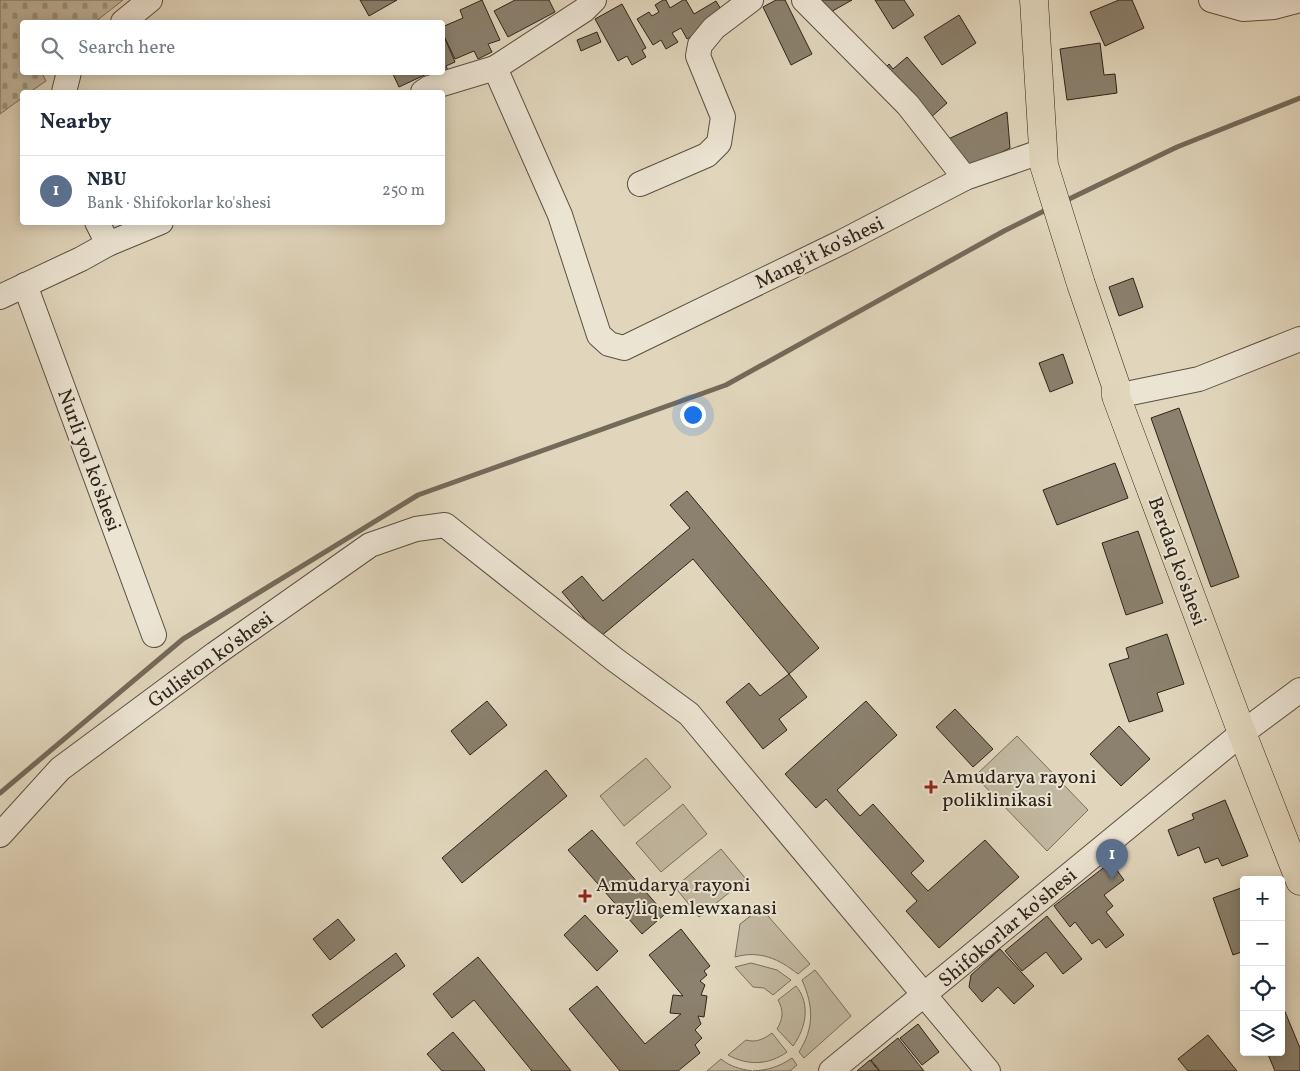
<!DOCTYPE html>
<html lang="en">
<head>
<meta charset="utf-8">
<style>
	:root { --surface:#fff; --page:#f2f2f3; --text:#1f2937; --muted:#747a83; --line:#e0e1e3; --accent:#db2777 }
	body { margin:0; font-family:Vollkorn,serif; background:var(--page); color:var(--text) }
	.controls { position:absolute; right:15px; bottom:15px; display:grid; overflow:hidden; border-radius:5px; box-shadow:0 2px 12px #0003 }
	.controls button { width:45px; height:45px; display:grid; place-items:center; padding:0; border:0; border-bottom:1px solid var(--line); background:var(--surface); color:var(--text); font:25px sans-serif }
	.you { position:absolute; left:692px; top:414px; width:18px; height:18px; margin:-12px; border:4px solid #fff; border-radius:50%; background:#1a73e8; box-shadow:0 0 0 8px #1a73e833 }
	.badge { display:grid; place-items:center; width:32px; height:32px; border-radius:50%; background:var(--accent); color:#fff; font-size:16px; font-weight:700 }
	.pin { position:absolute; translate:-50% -41px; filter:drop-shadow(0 1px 2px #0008) }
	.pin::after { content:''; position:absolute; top:26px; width:18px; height:15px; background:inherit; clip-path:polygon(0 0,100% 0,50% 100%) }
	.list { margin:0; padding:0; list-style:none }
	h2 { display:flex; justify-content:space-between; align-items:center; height:65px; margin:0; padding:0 20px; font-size:21px }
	h2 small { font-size:16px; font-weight:400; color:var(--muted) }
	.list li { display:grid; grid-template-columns:32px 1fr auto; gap:15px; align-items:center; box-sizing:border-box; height:70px; padding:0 20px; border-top:1px solid var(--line) }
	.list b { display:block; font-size:19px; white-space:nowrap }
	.list p { margin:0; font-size:16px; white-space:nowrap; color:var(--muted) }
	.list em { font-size:16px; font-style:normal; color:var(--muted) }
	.icon { flex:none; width:28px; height:28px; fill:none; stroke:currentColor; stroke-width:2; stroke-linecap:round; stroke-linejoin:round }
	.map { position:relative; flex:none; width:1300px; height:1071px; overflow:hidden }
	.search { position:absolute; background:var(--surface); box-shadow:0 2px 12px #0003; left:20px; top:20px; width:425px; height:55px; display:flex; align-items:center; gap:12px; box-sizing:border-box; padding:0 18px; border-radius:5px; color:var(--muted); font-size:19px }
	.panel { position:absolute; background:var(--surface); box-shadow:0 2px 12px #0003; left:20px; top:90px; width:425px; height:135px; border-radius:5px }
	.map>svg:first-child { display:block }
	.green { fill:#c2b8a0; stroke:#786e5d }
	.cemetery { fill:url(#cemetery-stones); stroke:#786e5d }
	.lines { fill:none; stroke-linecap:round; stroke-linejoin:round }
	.stream { stroke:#746a5a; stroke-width:5 }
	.building { fill:#8b816e; stroke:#2d241a }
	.minor-casing { stroke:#5a5042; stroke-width:26 }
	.major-casing { stroke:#2d241a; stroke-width:29 }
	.minor { stroke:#ece4d3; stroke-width:24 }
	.major { stroke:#e1d6bc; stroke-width:28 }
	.poi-dot { fill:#8f2418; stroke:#ece4d3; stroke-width:2 }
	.labels { text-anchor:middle; stroke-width:4; stroke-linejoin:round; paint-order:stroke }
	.street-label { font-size:20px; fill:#2d241a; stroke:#ece4d3 }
	.poi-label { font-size:20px; fill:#2d241a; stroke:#ece4d3; text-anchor:start }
</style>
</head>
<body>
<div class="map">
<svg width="1300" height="1071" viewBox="0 0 1300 1071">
	<defs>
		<pattern id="cemetery-stones" width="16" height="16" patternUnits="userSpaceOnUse" patternTransform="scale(1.25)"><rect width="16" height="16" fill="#c2b8a0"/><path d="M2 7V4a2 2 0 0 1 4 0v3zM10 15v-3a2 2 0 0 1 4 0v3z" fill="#9e9582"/></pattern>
	</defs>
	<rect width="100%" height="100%" fill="#e1d6bc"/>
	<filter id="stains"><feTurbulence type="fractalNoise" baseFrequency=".004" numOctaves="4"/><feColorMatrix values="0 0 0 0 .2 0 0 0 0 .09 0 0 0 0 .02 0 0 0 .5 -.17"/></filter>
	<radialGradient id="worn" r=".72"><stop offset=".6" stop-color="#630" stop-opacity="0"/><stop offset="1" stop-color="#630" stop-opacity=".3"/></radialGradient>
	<g class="green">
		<polygon points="1017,736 1088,810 1047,851 975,776"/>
		<polygon points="646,758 671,787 624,826 600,796"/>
		<polygon points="683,804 707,834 661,872 636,843"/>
		<polygon points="721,849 746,879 699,917 675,887"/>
		<path d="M 761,908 L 810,964 L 798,974 C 779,959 760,950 735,957 L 740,924 Z"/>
		<polygon points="751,963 777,970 791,980 773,995 764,988 753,987 735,967"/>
		<path d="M 815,970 L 851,1016 L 804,1058 L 799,1052 C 814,1028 814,1007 802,980 Z"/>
		<path d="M 796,986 C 811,1004 806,1028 793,1046 L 777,1029 C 783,1019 784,1011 778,1000 Z"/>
		<path d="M 772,1033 L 787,1052 C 769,1065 748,1066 728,1055 L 746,1040 C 756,1043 764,1039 772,1033 Z"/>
		<path d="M 792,1058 L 797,1065 L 790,1071 L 753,1071 C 768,1070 779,1067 792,1058 Z"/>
		<path d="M 721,1059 C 731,1067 740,1069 752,1071 L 707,1071 Z"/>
	</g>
	<polygon class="cemetery" points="0,0 123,0 95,22 22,22 22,72 42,73 46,81 30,92 22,92 22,98 0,114"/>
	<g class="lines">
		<g class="stream">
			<polyline points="1065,201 1177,147 1300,98"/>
			<polyline points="0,793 183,639 418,495 726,385 1004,231 1048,209"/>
		</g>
	</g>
	<g class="building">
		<polygon points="360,0 397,0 369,16"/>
		<polygon points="482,0 500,40 488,44 492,52 478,59 474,51 455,59 442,32 442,27 463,18 460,10"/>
		<polygon points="515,0 549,0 555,12 508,37 494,11"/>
		<polygon points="663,0 666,0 670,8 683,0 686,0 694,14 716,1 725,16 687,39 681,28 672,33 678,42 666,49 661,40 653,45 637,19 649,12 652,16 659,12 655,5"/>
		<polygon points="776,0 785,0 812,54 791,65 763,7"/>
		<polygon points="821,0 852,0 829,13"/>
		<polygon points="875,0 904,0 914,15 893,29"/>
		<polygon points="1119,0 1132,0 1144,28 1105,46 1090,12"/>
		<polygon points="622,4 646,48 642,50 646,57 632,65 627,56 618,61 595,19"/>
		<polygon points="959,15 976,43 942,65 924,37"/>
		<polygon points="442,32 455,62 446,66 450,75 439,80 436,72 442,72"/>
		<polygon points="597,32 601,42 581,51 577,40"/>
		<polygon points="1100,43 1104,75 1115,74 1117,93 1067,100 1060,49"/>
		<polygon points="907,57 947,103 929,119 885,68 889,64 893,69"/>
		<polygon points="392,72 431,72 399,87"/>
		<polygon points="1007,112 1010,148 965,171 946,140"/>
		<polygon points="1133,278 1143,307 1119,316 1109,287"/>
		<polygon points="1063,354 1073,383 1050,392 1039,363"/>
		<polygon points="1179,408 1239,577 1211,587 1151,418"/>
		<polygon points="1115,463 1128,498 1057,525 1043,490"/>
		<polygon points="687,491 819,648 789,674 693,559 600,637 562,592 582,576 603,601 690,528 670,505"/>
		<polygon points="1138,531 1163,603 1126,615 1102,543"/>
		<polygon points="1167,634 1184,684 1157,693 1163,711 1129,722 1109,664 1129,658 1126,648"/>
		<polygon points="789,674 807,697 779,719 787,730 763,749 726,702 749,683 760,696"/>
		<polygon points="487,701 507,725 470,755 451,731"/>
		<polygon points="866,701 897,735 837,790 860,816 873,804 924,861 911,873 928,891 985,840 1019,877 939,948 906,911 917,901 826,799 816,808 785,774"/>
		<polygon points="955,709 993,749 973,767 936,727"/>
		<polygon points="1119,726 1150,759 1121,786 1090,754"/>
		<polygon points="546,770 567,796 462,883 442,858"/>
		<polygon points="1225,800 1248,856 1222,866 1218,858 1205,863 1199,847 1178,856 1168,830 1194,819 1192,814"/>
		<polygon points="592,830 665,914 642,934 568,850"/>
		<polygon points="1111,862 1124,880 1104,895 1113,906 1106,912 1124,935 1106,948 1099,939 1092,944 1075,922 1070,927 1054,906"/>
		<polygon points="1244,887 1244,951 1233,955 1213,898"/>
		<polygon points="585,915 618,951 597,971 564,935"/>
		<polygon points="1047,916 1082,959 1063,974 1046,952 1022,971 1005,951"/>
		<polygon points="338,919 355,940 330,960 313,939"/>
		<polygon points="681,929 710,966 704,971 707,975 700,981 705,985 701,995 707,996 704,1017 698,1016 701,1024 695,1030 702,1038 695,1045 700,1053 678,1071 620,1071 569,1009 597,986 645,1044 681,1014 670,1013 673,995 683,996 649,955"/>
		<polygon points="1000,949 1034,986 1014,1004 998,987 982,1002 969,987 971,975"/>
		<polygon points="396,953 405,966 322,1028 312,1015"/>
		<polygon points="478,957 571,1071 532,1071 474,1000 452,1018 433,994"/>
		<polygon points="1281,1002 1300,1048 1300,1071 1275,1071 1267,1052 1281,1052"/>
		<polygon points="918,1024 939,1052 922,1065 900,1038"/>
		<polygon points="453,1032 485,1070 484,1071 442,1071 427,1054"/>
		<polygon points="1208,1035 1237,1071 1188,1071 1178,1059"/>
		<polygon points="898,1038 924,1071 880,1071 871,1060"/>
		<polygon points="870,1060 879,1071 857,1071"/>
	</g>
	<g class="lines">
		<defs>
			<g id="minor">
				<polyline points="804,0 908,105 965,178"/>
				<polyline points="1211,0 1243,9 1274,7 1300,0"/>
				<polyline points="123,22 150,0"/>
				<polyline points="495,68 560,215 599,335 609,344 624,348 842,242 965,178 1043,151"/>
				<polyline points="64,92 69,72"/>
				<polyline points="423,92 429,88 495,68 584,10 594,0"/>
				<polyline points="640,184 707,155 719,143 723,117 698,56 700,45 714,28 751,0"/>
				<polyline points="108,244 161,222"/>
				<polyline points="25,285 154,635"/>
				<polyline points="0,297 81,259 108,244 97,222"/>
				<polyline points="1116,396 1199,379 1300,339"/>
				<polyline points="0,835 60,769 215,654 370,545 416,529 445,525 614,659 689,714 988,1071"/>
				<polyline points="831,1071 1242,733 1300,690"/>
			</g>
			<polyline id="major" points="1034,0 1044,165 1081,284 1116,386 1116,396 1242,733 1300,881"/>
		</defs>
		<use href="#minor" class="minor-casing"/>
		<use href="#major" class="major-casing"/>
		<use href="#minor" class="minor"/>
		<use href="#major" class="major"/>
	</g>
	<g class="poi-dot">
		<path d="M928.5 779.5h5v5h5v5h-5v5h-5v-5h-5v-5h5z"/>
		<path d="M582.5 888.5h5v5h5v5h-5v5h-5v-5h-5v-5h5z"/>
	</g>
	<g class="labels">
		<g class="street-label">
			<text transform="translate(819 252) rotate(-26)" y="7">Mang'it ko'shesi</text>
			<text transform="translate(90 460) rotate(70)" y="7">Nurli yol ko'shesi</text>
			<text transform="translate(1178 561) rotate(70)" y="7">Berdaq ko'shesi</text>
			<text transform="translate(210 659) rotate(-36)" y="7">Guliston ko'shesi</text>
			<text transform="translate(1007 927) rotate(-40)" y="7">Shifokorlar ko'shesi</text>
		</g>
		<g class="poi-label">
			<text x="942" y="783">Amudarya rayoni<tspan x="942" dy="23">poliklinikasi</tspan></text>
			<text x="596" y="891">Amudarya rayoni<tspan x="596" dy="23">orayliq emlewxanasi</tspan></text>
		</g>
	</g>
	<rect width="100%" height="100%" filter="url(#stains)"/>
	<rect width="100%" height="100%" fill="url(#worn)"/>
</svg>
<div class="controls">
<button>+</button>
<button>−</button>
<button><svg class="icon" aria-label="locate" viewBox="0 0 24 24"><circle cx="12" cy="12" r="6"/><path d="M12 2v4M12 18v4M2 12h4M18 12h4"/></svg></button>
<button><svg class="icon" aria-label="layers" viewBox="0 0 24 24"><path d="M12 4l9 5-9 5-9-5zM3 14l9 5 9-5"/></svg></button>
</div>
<div class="you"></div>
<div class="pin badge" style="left:1112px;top:880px;background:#5c6f8a">1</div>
<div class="search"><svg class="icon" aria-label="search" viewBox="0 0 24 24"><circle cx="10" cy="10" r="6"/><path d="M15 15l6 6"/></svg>Search here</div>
<section class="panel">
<h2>Nearby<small></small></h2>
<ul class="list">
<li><span class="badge" style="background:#5c6f8a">1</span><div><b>NBU</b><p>Bank · Shifokorlar ko'shesi</p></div><em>250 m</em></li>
</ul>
</section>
</div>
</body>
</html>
